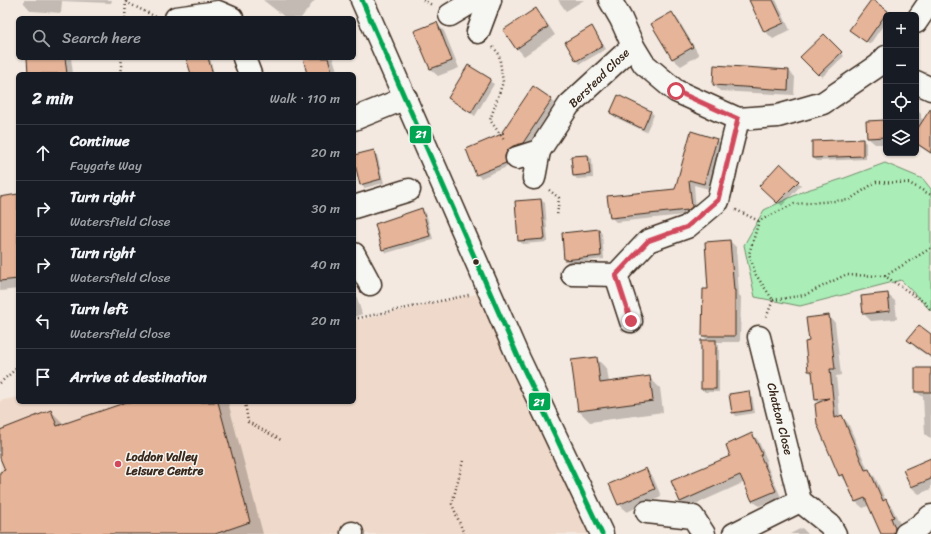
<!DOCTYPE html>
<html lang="en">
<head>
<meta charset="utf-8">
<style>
	:root { --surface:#171b24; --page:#20242c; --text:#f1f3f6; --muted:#9ea1a6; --line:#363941 }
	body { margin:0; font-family:Sriracha,sans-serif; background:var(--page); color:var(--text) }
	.controls { position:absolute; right:12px; top:12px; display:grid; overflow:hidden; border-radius:6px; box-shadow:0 1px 3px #0004 }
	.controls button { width:36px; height:36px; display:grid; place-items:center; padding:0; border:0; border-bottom:1px solid var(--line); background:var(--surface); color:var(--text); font:20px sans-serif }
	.stop { position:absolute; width:12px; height:12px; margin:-9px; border:3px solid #d1495b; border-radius:50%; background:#fff }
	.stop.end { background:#d1495b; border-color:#fff; box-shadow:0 1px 4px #0008 }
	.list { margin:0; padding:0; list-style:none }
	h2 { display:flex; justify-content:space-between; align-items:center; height:52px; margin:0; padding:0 16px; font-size:17px }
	h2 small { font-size:13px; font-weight:400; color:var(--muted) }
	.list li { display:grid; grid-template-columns:26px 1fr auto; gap:12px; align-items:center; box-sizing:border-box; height:56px; padding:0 16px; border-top:1px solid var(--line) }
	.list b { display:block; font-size:15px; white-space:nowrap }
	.list p { margin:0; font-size:13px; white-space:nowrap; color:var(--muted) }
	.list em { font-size:13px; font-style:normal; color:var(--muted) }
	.icon { flex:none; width:22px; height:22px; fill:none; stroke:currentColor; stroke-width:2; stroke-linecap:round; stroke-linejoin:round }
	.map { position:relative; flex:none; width:931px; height:534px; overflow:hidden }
	.search { position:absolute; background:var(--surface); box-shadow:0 1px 3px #0004; left:16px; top:16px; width:340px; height:44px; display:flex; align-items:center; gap:10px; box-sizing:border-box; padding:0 14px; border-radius:6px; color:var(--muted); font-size:15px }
	.panel { position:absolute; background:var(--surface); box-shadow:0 1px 3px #0004; left:16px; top:72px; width:340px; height:332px; border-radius:6px }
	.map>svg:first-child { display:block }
	.built { fill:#efd9ca }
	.green { fill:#aaedb7; stroke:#728c6a }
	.shadow { fill:#0003 }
	.building { fill:#e6b498; stroke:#3b2a1e }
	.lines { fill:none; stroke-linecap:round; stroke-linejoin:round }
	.minor-casing { stroke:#3b2a1e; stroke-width:25 }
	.path { stroke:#3b2a1e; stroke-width:2.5; stroke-dasharray:1 3; stroke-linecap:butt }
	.minor { stroke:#f6f6f2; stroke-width:22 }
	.bus-1-casing { stroke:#f6f6f2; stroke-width:8 }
	.bus-1 { stroke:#00a651; stroke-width:5 }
	.route { stroke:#d1495b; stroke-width:5 }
	.bus-dot { fill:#3b2a1e; stroke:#f6f6f2; stroke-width:1.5 }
	.poi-dot { fill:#d1495b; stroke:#f6f6f2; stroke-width:1.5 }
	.labels { text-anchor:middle; stroke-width:3; stroke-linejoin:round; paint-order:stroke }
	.street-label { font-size:12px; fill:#3b2a1e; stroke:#f6f6f2 }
	.poi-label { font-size:12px; font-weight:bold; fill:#3b2a1e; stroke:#f6f6f2; text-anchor:start }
	.line-badge { stroke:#f6f6f2; stroke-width:1.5 }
	.badge-label { font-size:11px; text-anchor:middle; font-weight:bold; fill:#fff }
</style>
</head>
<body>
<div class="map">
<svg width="931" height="534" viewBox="0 0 931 534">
	<rect width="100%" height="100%" fill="#f3e9e0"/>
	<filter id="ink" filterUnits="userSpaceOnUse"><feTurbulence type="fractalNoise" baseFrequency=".025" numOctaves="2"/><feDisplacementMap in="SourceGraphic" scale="8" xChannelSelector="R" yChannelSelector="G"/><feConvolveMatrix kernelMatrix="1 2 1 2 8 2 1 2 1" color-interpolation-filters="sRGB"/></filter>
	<g filter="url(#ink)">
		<polygon class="built" points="486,292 591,534 0,534 0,401 18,397 18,402 354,402 354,321"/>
		<polygon class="green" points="885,163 923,179 931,189 931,311 901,280 800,306 755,297 744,245 764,210 804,191 842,179"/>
		<g class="shadow">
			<polygon points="24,0 112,0 111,3 62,1 61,13 31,11 24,3"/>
			<polygon points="263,0 315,0 301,18 286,18"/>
			<polygon points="558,0 584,0 566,11"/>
			<polygon points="750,0 776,0 790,30 773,39 765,31"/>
			<polygon points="536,10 543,17 555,35 524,56 517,48"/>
			<polygon points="887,11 891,15 886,15 886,21 870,44 853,31"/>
			<polygon points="672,13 679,21 699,55 681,66 673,59 653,24"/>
			<polygon points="436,23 444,31 459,68 438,76 430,69 416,32"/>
			<polygon points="592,28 595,31 606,49 580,64 577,61 566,42"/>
			<polygon points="824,35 844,56 822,77 802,57"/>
			<polygon points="28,58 71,58 73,74 29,74"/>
			<polygon points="187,58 210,58 214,74 192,74"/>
			<polygon points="304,58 333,58 338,74 309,74"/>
			<polygon points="468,67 494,84 475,116 449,98"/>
			<polygon points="789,71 795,77 794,95 720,91 714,85"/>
			<polygon points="551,100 555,103 527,146 508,160 509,166 481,178 477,175 467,150 505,134"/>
			<polygon points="916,109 921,114 921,118 931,125 931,154 916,144"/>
			<polygon points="651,112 654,115 646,132 615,117 611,113"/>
			<polygon points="886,121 886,144 875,144 868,138"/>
			<polygon points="716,140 722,145 709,189 694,185 696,212 694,214 616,222 611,217 675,190"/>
			<polygon points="862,140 866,143 866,159 817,161 813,158"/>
			<polygon points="373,151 377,155 384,183 364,188 361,184 354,156"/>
			<polygon points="588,156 592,159 593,178 577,179 574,176"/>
			<polygon points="780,165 801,185 782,206 761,186"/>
			<polygon points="18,195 18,289 0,291 0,198"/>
			<polygon points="541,200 545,203 548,242 523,244 519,241"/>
			<polygon points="422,210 426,213 433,239 387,253 383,249"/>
			<polygon points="599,230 602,234 604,259 569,263 565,259"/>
			<polygon points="730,241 736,247 739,295 741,297 740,342 716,342 719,345 719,392 705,392 702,389 709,341 703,336 709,290"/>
			<polygon points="354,288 362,314 354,317"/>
			<polygon points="887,294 895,301 897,319 871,321 864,314"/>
			<polygon points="829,316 835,323 841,375 836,376 840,417 841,416 848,423 868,470 875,477 886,501 892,507 900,524 897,525 900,534 882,534 870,505 863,508 856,502 847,482 840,475 819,404 816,400 813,375 809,371 810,342"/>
			<polygon points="931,335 931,358 916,348 909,340"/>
			<polygon points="596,358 607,369 609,383 649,377 660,388 663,412 590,422 579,411"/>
			<polygon points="931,369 931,439 925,434 923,397 916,392"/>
			<polygon points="749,392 752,396 755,413 736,416 733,412"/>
			<polygon points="130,402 228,402 263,534 0,534 0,473 6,471 0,455 0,431 51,411 64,424"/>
			<polygon points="752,434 758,440 767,460 765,461 781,497 759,506 752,500 745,482 687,508 680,502 732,456"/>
			<polygon points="931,459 931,489 919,494 911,487"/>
			<polygon points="645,469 653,477 661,496 627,512 619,504"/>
			<polygon points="802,528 808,534 790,534"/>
		</g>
		<g class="building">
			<polygon points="749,0 773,0 784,23 764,32"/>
			<polygon points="871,0 873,0 888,11 866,42 849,30"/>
			<polygon points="536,8 548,27 516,49 503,30"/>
			<polygon points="672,12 693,47 672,59 651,24"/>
			<polygon points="437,22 452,61 430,69 414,31"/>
			<polygon points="592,26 603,46 576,61 565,42"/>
			<polygon points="824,34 842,52 818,75 800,57"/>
			<polygon points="27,58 65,58 67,74 28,74"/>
			<polygon points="186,58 208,58 213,74 191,74"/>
			<polygon points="303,58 328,58 333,74 307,74"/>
			<polygon points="468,65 491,79 471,113 448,98"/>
			<polygon points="714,65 789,70 788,90 713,85"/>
			<polygon points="533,86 552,99 523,143 513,146 508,150 505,156 506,163 476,175 466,149 504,133 502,132"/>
			<polygon points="618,95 651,111 643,129 610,113"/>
			<polygon points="931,108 931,153 916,143 916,131"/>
			<polygon points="886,120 886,137 867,138 866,121"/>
			<polygon points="691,131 717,139 704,184 689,180 692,207 688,210 610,218 607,196 675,189"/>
			<polygon points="863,139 863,156 812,158 812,141"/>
			<polygon points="374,150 381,179 360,185 354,160 354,155"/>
			<polygon points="588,155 590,174 573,176 571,156"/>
			<polygon points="780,163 799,181 777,203 759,186"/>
			<polygon points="18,194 18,279 0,281 0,197"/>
			<polygon points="541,199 545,239 518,241 515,201"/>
			<polygon points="422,208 430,236 382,250 375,224"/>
			<polygon points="599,229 601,256 564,260 562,233"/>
			<polygon points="730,240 734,290 735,290 735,336 702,336 703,289 708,289 705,242"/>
			<polygon points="888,293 890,311 863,314 861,296"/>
			<polygon points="829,315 835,369 830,369 835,418 842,415 865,470 869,469 883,501 886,499 894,517 891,518 895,528 894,534 881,534 865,498 855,502 843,474 839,476 817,424 815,404 829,398 815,400 812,371 808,371 805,342 809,341 806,318"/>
			<polygon points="919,325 931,334 931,357 907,340"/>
			<rect x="701" y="340" width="15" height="49"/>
			<polygon points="597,357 600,383 650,376 653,401 578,411 571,360"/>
			<rect x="915" y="368" width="16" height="24"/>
			<polygon points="749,391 752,410 732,413 729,394"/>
			<polygon points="127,402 218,402 250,522 215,534 0,534 0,472 5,470 0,458 0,430 51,410 57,426"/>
			<polygon points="752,433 762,454 760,455 776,491 752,501 740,475 680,502 671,481 730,456 726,445"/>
			<polygon points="931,458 931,479 911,487 903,470"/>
			<polygon points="646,468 655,489 618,505 609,484"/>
		</g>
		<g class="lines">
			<defs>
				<g id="minor">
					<polyline points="362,0 519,359 602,534"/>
					<polyline points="610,0 621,19 633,46 644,64 676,91 738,119 778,116 823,103 879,65 886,57"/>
					<polyline points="450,15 475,0"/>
					<polyline points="176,18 218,12 232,18"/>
					<polyline points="916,22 931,0"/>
					<polyline points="478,32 490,0"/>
					<polyline points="244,58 250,74"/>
					<polyline points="916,82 931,89"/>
					<polyline points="354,119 406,98"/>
					<polyline points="517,158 539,151 569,105 633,46"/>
					<polyline points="534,178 539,151"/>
					<polyline points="354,207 409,190"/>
					<polyline points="354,254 370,284"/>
					<polyline points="572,274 616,275 648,241 687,227 718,201 738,119"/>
					<polyline points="616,275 631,321"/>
					<polyline points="759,337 800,501 830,525 835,534"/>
					<polyline points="647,512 693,517 704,534"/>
					<polyline points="352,533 352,534"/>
					<polyline points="734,534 800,501"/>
					<polyline points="906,534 918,527 931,516"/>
				</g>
			</defs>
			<use href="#minor" class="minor-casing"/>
			<g class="path">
				<polyline points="423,0 432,5"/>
				<polyline points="126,2 156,17"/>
				<polyline points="125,18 126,0"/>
				<polyline points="493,47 499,54 503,82 490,120 505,141"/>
				<polyline points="120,74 122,58"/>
				<polyline points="549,190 559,198 557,216"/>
				<polyline points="736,210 759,221 794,204 849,200 876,182 909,183 931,195"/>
				<polyline points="759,221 749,254 756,275 773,300 766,318"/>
				<polyline points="885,276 931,248"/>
				<polyline points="773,300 805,295 845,275 885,276 924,302 931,310"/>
				<polyline points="354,319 469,295"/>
				<polyline points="0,383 18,367"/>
				<polyline points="245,402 248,422 281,440"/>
				<polyline points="463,461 452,504 464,534"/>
			</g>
			<use href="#minor" class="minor"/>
			<defs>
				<polyline id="bus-1" points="362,0 519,359 602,534"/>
			</defs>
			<use href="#bus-1" class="bus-1-casing"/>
			<use href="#bus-1" class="bus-1"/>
		</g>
	</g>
	<g class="lines" filter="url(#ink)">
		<polyline class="route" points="631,321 616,275 648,241 687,227 718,200 738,119 676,91"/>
	</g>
	<circle class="bus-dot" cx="476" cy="262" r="3.5"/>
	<circle class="poi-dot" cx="118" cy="464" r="4"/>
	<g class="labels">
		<g class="street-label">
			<text transform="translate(599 78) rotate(-44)" y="4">Berstead Close</text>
			<text transform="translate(780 419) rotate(76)" y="4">Chatton Close</text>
		</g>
		<g class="poi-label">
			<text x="126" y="461">Loddon Valley<tspan x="126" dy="14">Leisure Centre</tspan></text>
		</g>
	</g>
	<g class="line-badge">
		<rect x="409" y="125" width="23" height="19" rx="4" fill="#00a651"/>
		<rect x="528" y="392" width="23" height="19" rx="4" fill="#00a651"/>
	</g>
	<g class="badge-label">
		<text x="421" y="138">21</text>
		<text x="539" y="406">21</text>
	</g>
</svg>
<div class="controls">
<button>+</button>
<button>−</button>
<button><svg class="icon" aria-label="locate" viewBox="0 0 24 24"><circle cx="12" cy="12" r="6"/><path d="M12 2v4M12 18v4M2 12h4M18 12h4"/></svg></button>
<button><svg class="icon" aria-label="layers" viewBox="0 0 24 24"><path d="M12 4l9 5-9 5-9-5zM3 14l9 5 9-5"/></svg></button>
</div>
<div class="stop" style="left:676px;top:91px"></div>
<div class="stop end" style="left:631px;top:321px"></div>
<div class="search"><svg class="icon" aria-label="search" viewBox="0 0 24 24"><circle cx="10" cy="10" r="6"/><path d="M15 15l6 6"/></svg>Search here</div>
<section class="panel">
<h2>2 min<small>Walk · 110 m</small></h2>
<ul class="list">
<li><svg class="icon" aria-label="ahead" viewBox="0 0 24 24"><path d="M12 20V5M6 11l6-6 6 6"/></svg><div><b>Continue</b><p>Faygate Way</p></div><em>20 m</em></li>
<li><svg class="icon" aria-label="right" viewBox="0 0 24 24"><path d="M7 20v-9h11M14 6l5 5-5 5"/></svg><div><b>Turn right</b><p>Watersfield Close</p></div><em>30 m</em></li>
<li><svg class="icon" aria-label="right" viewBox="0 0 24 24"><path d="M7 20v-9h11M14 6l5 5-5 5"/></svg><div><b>Turn right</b><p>Watersfield Close</p></div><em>40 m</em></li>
<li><svg class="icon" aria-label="left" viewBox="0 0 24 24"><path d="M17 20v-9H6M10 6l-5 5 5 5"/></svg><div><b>Turn left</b><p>Watersfield Close</p></div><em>20 m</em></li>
<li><svg class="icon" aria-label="arrive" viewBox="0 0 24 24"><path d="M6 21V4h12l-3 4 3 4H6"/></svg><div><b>Arrive at destination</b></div></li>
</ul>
</section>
</div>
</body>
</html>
